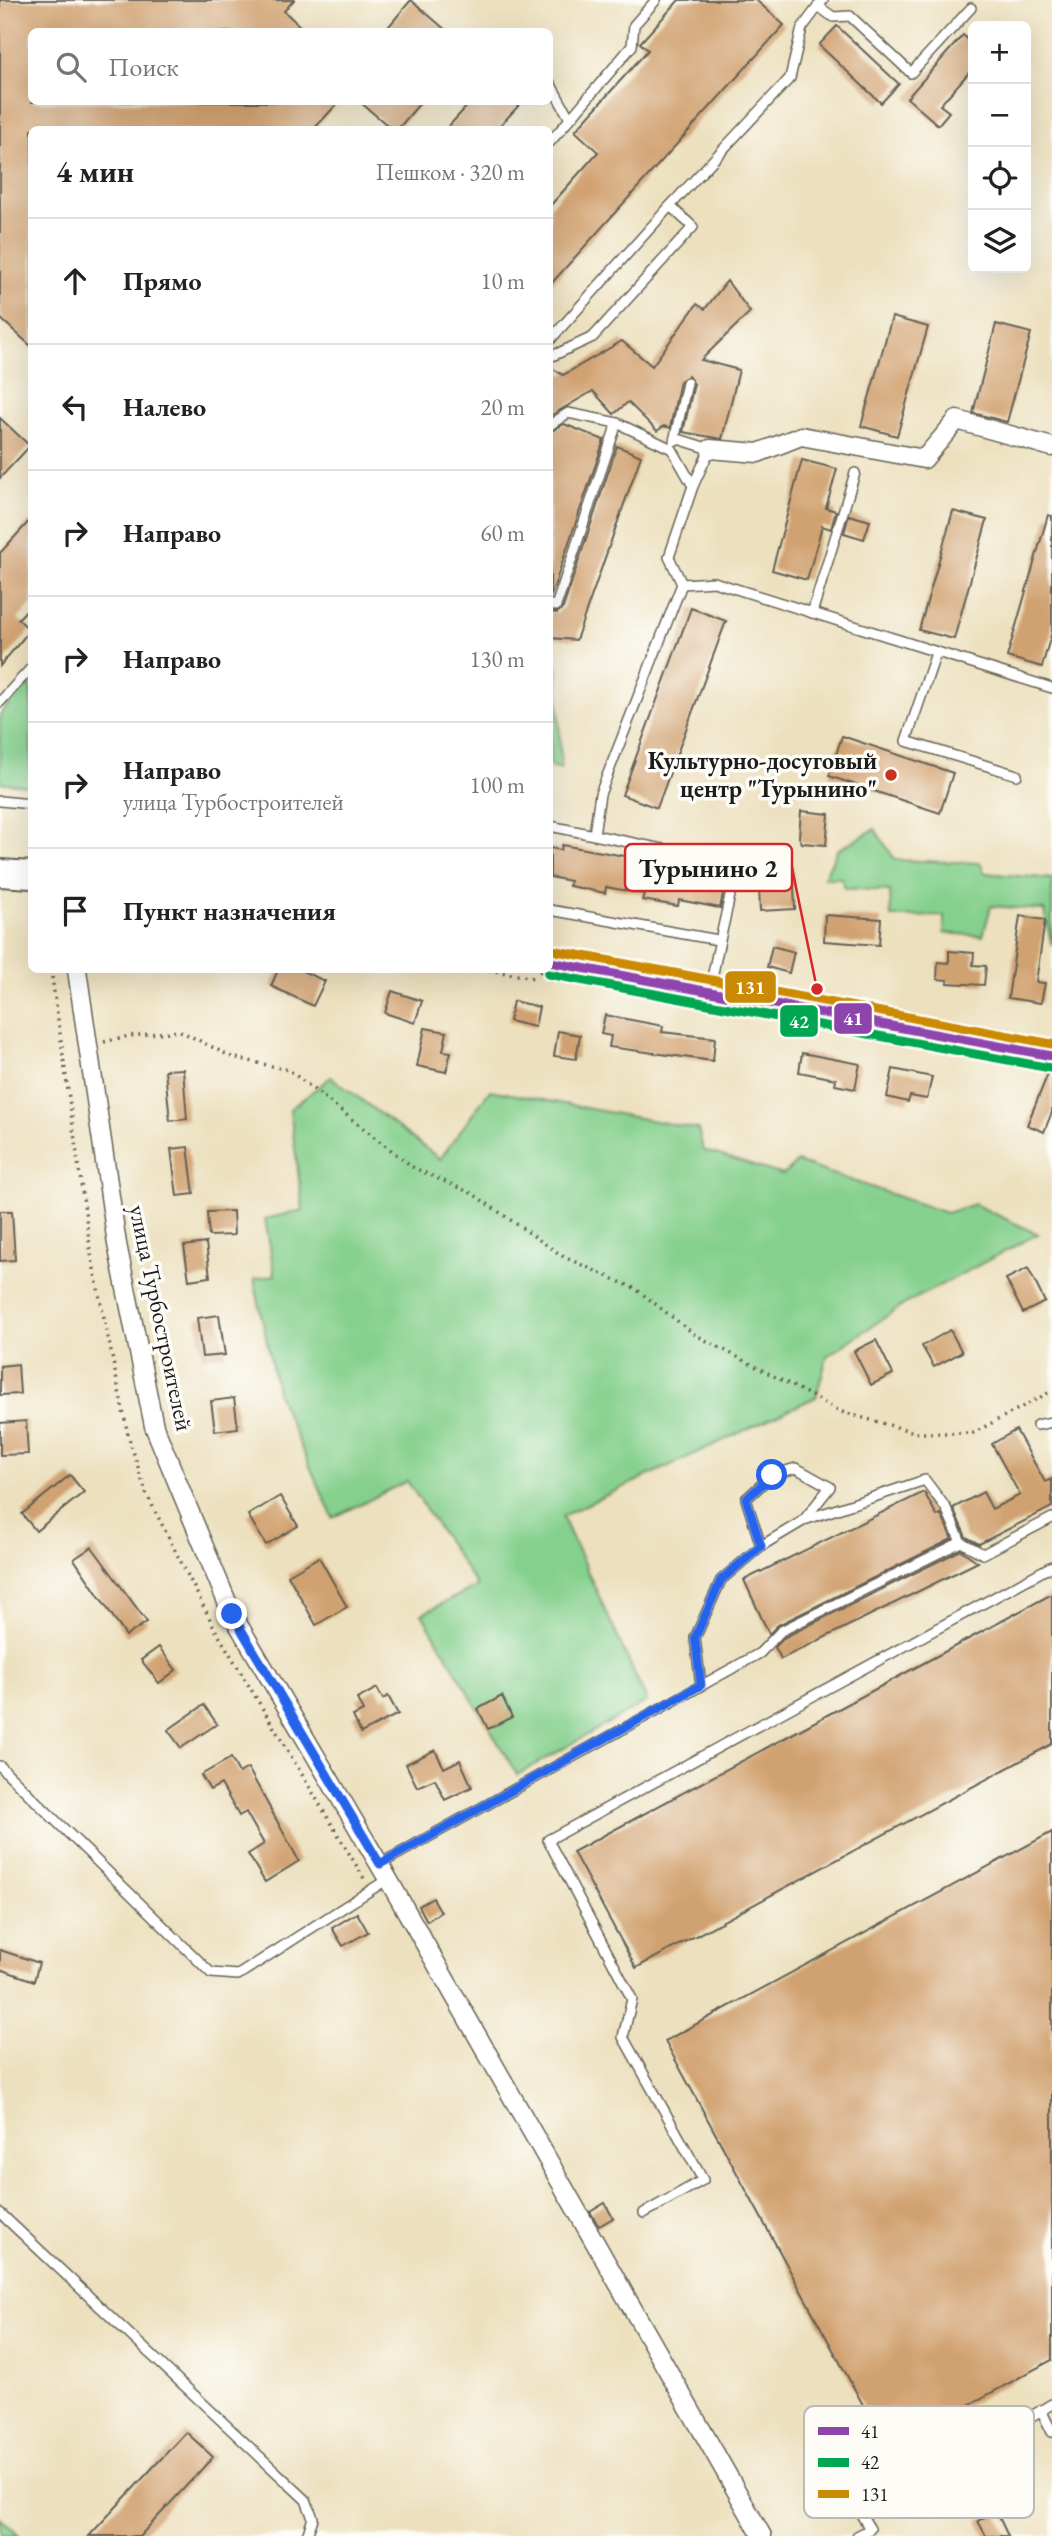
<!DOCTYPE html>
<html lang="ru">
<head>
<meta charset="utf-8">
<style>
	:root { --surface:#fff; --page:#f6f6f6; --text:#222; --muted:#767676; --line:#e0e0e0 }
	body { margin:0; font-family:"EB Garamond",serif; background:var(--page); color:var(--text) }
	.controls { position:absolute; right:21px; top:21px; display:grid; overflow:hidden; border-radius:10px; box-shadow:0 7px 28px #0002 }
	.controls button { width:63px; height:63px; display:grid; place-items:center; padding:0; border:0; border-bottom:2px solid var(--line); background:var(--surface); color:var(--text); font:35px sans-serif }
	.stop { position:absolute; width:21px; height:21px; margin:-16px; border:5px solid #2563eb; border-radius:50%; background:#fff }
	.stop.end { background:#2563eb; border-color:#fff; box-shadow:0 2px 7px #0008 }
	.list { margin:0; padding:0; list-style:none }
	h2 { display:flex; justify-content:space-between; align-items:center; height:91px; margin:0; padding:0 28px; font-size:30px }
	h2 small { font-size:23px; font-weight:400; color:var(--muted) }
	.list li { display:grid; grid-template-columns:46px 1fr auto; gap:21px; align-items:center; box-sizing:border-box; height:126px; padding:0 28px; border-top:2px solid var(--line) }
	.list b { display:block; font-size:26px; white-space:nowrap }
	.list p { margin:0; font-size:23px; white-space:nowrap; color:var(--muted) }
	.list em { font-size:23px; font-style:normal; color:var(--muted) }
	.icon { flex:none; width:38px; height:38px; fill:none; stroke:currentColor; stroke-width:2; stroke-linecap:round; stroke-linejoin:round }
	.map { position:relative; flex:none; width:1052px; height:2536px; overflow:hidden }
	.search { position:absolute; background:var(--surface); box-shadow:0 7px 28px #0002; left:28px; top:28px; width:525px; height:77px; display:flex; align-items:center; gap:18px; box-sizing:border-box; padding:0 24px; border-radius:10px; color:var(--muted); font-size:26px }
	.panel { position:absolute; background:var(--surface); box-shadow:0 7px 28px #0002; left:28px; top:126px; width:525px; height:847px; border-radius:10px }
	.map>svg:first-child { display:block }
	.green { fill:#85d08d; stroke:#507654; stroke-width:2 }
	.building { fill:#d1a271 }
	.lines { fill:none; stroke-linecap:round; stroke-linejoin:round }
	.service-casing { stroke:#656155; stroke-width:12 }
	.minor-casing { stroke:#656155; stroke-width:21 }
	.primary-casing { stroke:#656155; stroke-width:30 }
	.path { stroke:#656155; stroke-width:3.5; stroke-dasharray:2 5; stroke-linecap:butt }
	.service { stroke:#fff; stroke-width:9 }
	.minor { stroke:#fff; stroke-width:18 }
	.primary { stroke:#fff; stroke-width:26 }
	.bus-1-casing { stroke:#fdfcf7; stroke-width:14 }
	.bus-2-casing { stroke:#fdfcf7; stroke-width:14 }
	.bus-3-casing { stroke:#fdfcf7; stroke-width:14 }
	.bus-1 { stroke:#8e44ad; stroke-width:9 }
	.bus-2 { stroke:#00a651; stroke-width:9 }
	.bus-3 { stroke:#cb8a06; stroke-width:9 }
	.route { stroke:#2563eb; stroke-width:9 }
	.poi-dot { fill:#c8321e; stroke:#fdfcf7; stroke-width:2.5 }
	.labels { text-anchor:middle; stroke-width:7; stroke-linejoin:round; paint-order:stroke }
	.poi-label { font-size:24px; font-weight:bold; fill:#1c1c1c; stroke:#fdfcf7; text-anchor:end }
	.street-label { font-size:24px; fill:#1c1c1c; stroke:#fdfcf7 }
	.key { fill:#fdfcf7; stroke:#bab9b5; stroke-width:2 }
	.key-label { font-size:19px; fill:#1c1c1c }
	.leader { fill:none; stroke:#d62828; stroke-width:2.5 }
	.callout-dot { fill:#d62828; stroke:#fdfcf7; stroke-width:2.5 }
	.callout { fill:#fdfcf7; stroke:#d62828; stroke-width:2.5 }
	.callout-label { font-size:26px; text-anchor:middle; font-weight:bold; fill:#1c1c1c }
	.line-badge { stroke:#fdfcf7; stroke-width:2.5 }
	.badge-label { font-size:19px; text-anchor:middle; font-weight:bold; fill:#fff }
</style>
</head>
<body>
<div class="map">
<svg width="1052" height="2536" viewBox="0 0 1052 2536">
	<rect width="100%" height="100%" fill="#fdfcf7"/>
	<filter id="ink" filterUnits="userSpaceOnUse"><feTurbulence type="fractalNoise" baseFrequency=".0143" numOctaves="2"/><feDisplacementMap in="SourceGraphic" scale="14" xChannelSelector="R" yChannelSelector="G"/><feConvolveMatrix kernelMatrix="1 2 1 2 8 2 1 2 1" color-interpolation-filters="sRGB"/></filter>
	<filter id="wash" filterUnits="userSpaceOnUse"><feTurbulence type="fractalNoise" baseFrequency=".00686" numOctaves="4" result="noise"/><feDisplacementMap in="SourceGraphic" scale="28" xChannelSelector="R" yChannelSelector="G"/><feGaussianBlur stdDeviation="1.57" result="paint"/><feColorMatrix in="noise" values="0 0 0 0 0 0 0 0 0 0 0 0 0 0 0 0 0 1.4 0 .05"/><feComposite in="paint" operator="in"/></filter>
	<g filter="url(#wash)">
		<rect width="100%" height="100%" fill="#ece0be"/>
		<g class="green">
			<polygon points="550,665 557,666 561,769 550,766"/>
			<polygon points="31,685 31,786 0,782 0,714 23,688"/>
			<polygon points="875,829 895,860 980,863 985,873 1052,879 1052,946 1044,910 991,906 983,936 944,933 944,916 891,917 890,891 844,888 842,878 824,878 837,850"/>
			<polygon points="331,1077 440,1159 490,1090 698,1129 703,1150 783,1175 797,1162 946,1213 974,1204 1038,1234 908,1302 827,1356 816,1397 562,1516 647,1701 517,1775 422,1614 477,1586 407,1481 333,1518 278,1396 254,1279 275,1275 265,1219 303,1210 290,1109"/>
			<polygon points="0,2517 19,2536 0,2536"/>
		</g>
		<g id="blocks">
			<g class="building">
				<polygon points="0,0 294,0 284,11 306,32 32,32 32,102 339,102 313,130 32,130 32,347 0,318"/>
				<polygon points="411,0 448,32 384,32"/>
				<polygon points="679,0 756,0 784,25 550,285 550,206 598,152 575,131 648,50 640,43"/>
				<polygon points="837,26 899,84 881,103 819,45"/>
				<polygon points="963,35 973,44 973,68 940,105 949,112 938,125 907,98"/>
				<polygon points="360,102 421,102 397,130 393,130"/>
				<polygon points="471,102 522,102 496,130 445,130"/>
				<polygon points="727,281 750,312 701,360 739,370 722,439 683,432 694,384 688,376 680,381 670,428 664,426 657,431 628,402 614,414 593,391 550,416 550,367 563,375 622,341 652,366 697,304 705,309"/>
				<polygon points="892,317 928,327 897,436 861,426"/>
				<polygon points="996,324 1031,333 1007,422 973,413"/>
				<polygon points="0,418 30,446 0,478"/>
				<polygon points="564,424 604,440 550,598 550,432"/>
				<polygon points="617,446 641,456 576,640 550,638 550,612 557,613 563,608"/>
				<polygon points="802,460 837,469 826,508 836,511 831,529 822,526 807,580 772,570"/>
				<polygon points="953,511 987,520 954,639 919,630"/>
				<polygon points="849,515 870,521 864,539 844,533"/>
				<polygon points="1048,515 1052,516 1052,631 1042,667 1007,657"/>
				<polygon points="32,518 32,604 18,619 30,630 0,666 0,553"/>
				<polygon points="691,608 726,621 657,808 622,795"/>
				<polygon points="842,736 953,773 940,813 829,776"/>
				<polygon points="801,811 829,814 826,845 802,843 799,837"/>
				<polygon points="562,845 727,874 720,908 679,900 678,906 642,900 644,894 606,887 605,893 569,886 570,881 550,877 550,848 561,850"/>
				<polygon points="793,866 795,909 760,911 759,885 766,884 766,876 775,875 775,867"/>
				<polygon points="825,915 881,919 879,945 824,941"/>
				<polygon points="1020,916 1045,920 1036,982 1045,983 1041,1003 1008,998"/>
				<polygon points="772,946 794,952 789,973 767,967"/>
				<polygon points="949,951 974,953 973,965 986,966 984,985 947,983 948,980 937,979 938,962 949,963"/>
				<polygon points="278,970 300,970 325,981 313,1006 271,986"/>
				<polygon points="392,991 422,1001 415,1023 385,1013"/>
				<polygon points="513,1001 539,1007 535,1027 509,1021"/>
				<polygon points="605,1015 663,1026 662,1032 715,1038 713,1061 609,1047 611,1036 601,1034"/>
				<polygon points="425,1028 447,1032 443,1051 451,1052 446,1072 417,1066"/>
				<polygon points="558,1031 580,1035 576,1059 554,1056"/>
				<polygon points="802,1053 860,1064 855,1089 835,1085 836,1079 799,1072"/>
				<polygon points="183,1069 187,1119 170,1121 165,1070"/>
				<polygon points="893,1069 932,1077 927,1099 910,1096 908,1102 887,1097"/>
				<polygon points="1049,1071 1052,1071 1052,1112 1044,1132 1027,1125"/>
				<polygon points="188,1147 194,1194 177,1196 171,1149"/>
				<polygon points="0,1211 12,1211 15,1260 0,1261"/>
				<polygon points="233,1211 234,1235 209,1236 207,1212"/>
				<polygon points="206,1243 210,1277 189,1280 184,1246"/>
				<polygon points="1028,1268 1045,1302 1023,1313 1006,1279"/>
				<polygon points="219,1315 225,1355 202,1357 197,1318"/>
				<polygon points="950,1330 962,1352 934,1367 922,1346"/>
				<polygon points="876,1340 893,1374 871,1385 854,1351"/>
				<polygon points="18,1364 20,1394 0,1395 0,1366"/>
				<polygon points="234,1398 238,1428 215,1431 211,1401"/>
				<polygon points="26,1421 28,1454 0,1455 0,1423"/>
				<polygon points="1016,1430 1045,1482 1052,1479 1052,1507 979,1544 966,1537 953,1508 983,1492 992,1509 1020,1495 992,1444"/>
				<polygon points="70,1475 84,1492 36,1531 22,1514"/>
				<polygon points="924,1492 937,1516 941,1514 952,1539 778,1625 769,1634 744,1580"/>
				<polygon points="280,1496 298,1526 266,1545 248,1515"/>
				<polygon points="92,1547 147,1622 126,1636 74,1559"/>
				<polygon points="961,1550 978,1562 781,1659 775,1647 785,1637"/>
				<polygon points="319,1557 347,1607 316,1625 288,1575"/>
				<polygon points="1052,1594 1052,1744 636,1968 573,1852"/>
				<polygon points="159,1647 176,1670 159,1683 141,1660"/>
				<polygon points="377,1688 383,1699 388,1696 398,1714 361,1733 353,1716 363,1711 357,1699"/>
				<polygon points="502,1696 512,1717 488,1729 478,1709"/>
				<polygon points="204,1705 217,1724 181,1748 168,1730"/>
				<polygon points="435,1750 444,1768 460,1760 472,1787 445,1800 435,1779 417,1787 406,1764"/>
				<polygon points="231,1758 239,1773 248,1768 299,1861 265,1882 248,1854 264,1844 246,1812 239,1816 221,1784 210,1790 201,1775"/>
				<polygon points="1052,1832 1052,2360 887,2449 665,2041"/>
				<polygon points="433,1898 441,1912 427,1921 419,1906"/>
				<polygon points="357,1913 368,1932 343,1946 332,1928"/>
				<polygon points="0,1950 39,1963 34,1981 0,1969"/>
				<polygon points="605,2203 613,2218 599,2226 590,2212"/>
				<polygon points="186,2432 213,2457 140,2536 89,2536"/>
				<polygon points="996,2511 1008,2536 986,2536 978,2521"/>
			</g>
		</g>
	</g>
	<g filter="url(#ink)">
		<use href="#blocks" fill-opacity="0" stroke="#656155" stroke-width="2"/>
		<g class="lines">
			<defs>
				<g id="service">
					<polyline points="818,6 833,17 850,16 911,73 971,8"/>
					<polyline points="550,83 570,119 550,142"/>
					<polyline points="570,119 632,46 634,25 656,0"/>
					<polyline points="670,206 790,78 802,28 823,0"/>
					<polyline points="550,340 670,206 693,227 593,337 550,357"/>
					<polyline points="550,425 568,413 617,423 672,449 693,486"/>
					<polyline points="674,441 687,383"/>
					<polyline points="682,584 714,582 1052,688"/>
					<polyline points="550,605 556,606 617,423"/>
					<polyline points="812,613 855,473"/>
					<polyline points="936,653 906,741 1017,775"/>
					<polyline points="0,702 32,667"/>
					<polyline points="0,801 32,804"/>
					<path d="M 550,826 L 736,864 C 729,907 717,947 710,990"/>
					<polyline points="594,834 600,794 682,584 669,557 693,486 710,449 675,438"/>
					<polyline points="550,910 718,940"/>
					<polyline points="1037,1425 1052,1422"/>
					<polyline points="804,1520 925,1480 946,1508 961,1542 983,1554 1052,1518"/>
					<polyline points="701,1685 695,1638 721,1580 761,1546 746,1499 772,1475 796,1468 830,1487 803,1521 761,1546"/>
					<polyline points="0,1766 211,1973 238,1975 388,1879"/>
					<polyline points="380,1864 760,1653 781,1631 961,1542"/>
					<polyline points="0,2213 306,2500 313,2518 307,2536"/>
					<polyline points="644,2213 703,2180 623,2037 632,1999 548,1840 1052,1566"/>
					<polyline points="1041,2410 1052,2432"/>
					<polyline points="857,2536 870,2529 862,2516 1052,2404"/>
				</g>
				<g id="minor">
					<polyline points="710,449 758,453 801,436 924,459 957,420 1052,447"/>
					<polyline points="77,970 117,1244 154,1426 232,1614 388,1879 762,2536"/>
				</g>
				<g id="primary">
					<polyline points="0,873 32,875"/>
					<polyline points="550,962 1052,1056"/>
				</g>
			</defs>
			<use href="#service" class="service-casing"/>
			<use href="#minor" class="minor-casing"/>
			<use href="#primary" class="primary-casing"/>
			<g class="path">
				<polyline points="51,970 91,1254 128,1435 146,1493 215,1629 365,1880"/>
				<polyline points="489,970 534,978"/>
				<polyline points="104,1042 129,1036 180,1031 232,1057 289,1070 414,1168 473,1194 564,1257 636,1289 694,1334 842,1412 918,1433 973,1433 1052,1391"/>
			</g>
			<use href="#service" class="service"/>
			<use href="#minor" class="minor"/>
			<use href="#primary" class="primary"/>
			<defs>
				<polyline id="bus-1" points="550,962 1052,1056"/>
				<polyline id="bus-2" points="548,974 1050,1068"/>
				<polyline id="bus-3" points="552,950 1052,1044"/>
			</defs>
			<use href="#bus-1" class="bus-1-casing"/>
			<use href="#bus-2" class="bus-2-casing"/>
			<use href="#bus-3" class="bus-3-casing"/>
			<use href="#bus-1" class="bus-1"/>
			<use href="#bus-2" class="bus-2"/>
			<use href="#bus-3" class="bus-3"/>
		</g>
	</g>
	<g class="lines" filter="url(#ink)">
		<polyline class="route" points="232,1614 380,1864 701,1685 695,1638 721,1580 761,1546 746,1499 772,1475"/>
	</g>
	<circle class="poi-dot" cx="891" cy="775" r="7"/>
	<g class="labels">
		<g class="poi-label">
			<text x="877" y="769">Культурно-досуговый<tspan x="877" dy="28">центр "Турынино"</tspan></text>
		</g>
		<g class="street-label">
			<text transform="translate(161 1318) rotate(78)" y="8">улица Турбостроителей</text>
		</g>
	</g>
	<rect x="804" y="2406" width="230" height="112" rx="10" class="key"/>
	<rect x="818" y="2427" width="31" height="8" fill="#8e44ad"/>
	<rect x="818" y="2458" width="31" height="9" fill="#00a651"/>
	<rect x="818" y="2490" width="31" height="8" fill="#cb8a06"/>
	<g class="key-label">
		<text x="861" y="2438">41</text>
		<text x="861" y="2469">42</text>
		<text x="861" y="2501">131</text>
	</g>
	<path class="leader" d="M817 989L792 868"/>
	<circle class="callout-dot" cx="817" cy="989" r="7"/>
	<rect class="callout" x="625" y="844" width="167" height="47" rx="7"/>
	<g class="callout-label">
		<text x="708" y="877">Турынино 2</text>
	</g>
	<g class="line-badge">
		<rect x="724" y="970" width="53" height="34" rx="7" fill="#cb8a06"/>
		<rect x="833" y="1002" width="40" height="33" rx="7" fill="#8e44ad"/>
		<rect x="779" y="1004" width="40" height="34" rx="7" fill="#00a651"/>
	</g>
	<g class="badge-label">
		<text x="750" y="994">131</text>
		<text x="853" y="1025">41</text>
		<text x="799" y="1028">42</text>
	</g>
</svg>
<div class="controls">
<button>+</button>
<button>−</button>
<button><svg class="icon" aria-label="locate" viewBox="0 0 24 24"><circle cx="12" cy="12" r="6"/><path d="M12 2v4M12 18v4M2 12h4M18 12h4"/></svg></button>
<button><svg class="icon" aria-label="layers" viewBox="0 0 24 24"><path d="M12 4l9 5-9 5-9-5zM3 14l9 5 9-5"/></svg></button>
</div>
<div class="stop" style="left:772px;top:1475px"></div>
<div class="stop end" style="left:232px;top:1614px"></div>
<div class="search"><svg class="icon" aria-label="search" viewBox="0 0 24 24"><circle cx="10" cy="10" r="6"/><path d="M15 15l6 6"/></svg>Поиск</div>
<section class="panel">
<h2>4 мин<small>Пешком · 320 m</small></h2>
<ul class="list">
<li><svg class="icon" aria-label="ahead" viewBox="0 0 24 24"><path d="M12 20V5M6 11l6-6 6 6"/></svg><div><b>Прямо</b></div><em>10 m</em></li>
<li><svg class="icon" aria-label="left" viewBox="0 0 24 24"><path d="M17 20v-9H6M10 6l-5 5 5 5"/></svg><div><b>Налево</b></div><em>20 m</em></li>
<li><svg class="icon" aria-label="right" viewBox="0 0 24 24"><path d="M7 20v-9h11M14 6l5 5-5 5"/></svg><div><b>Направо</b></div><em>60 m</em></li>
<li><svg class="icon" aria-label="right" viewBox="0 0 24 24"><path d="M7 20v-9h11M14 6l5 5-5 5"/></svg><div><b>Направо</b></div><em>130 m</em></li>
<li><svg class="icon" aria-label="right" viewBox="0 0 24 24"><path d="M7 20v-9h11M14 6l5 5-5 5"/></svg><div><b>Направо</b><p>улица Турбостроителей</p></div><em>100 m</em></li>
<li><svg class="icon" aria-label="arrive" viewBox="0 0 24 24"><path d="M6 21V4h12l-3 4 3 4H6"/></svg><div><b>Пункт назначения</b></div></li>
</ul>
</section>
</div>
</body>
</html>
